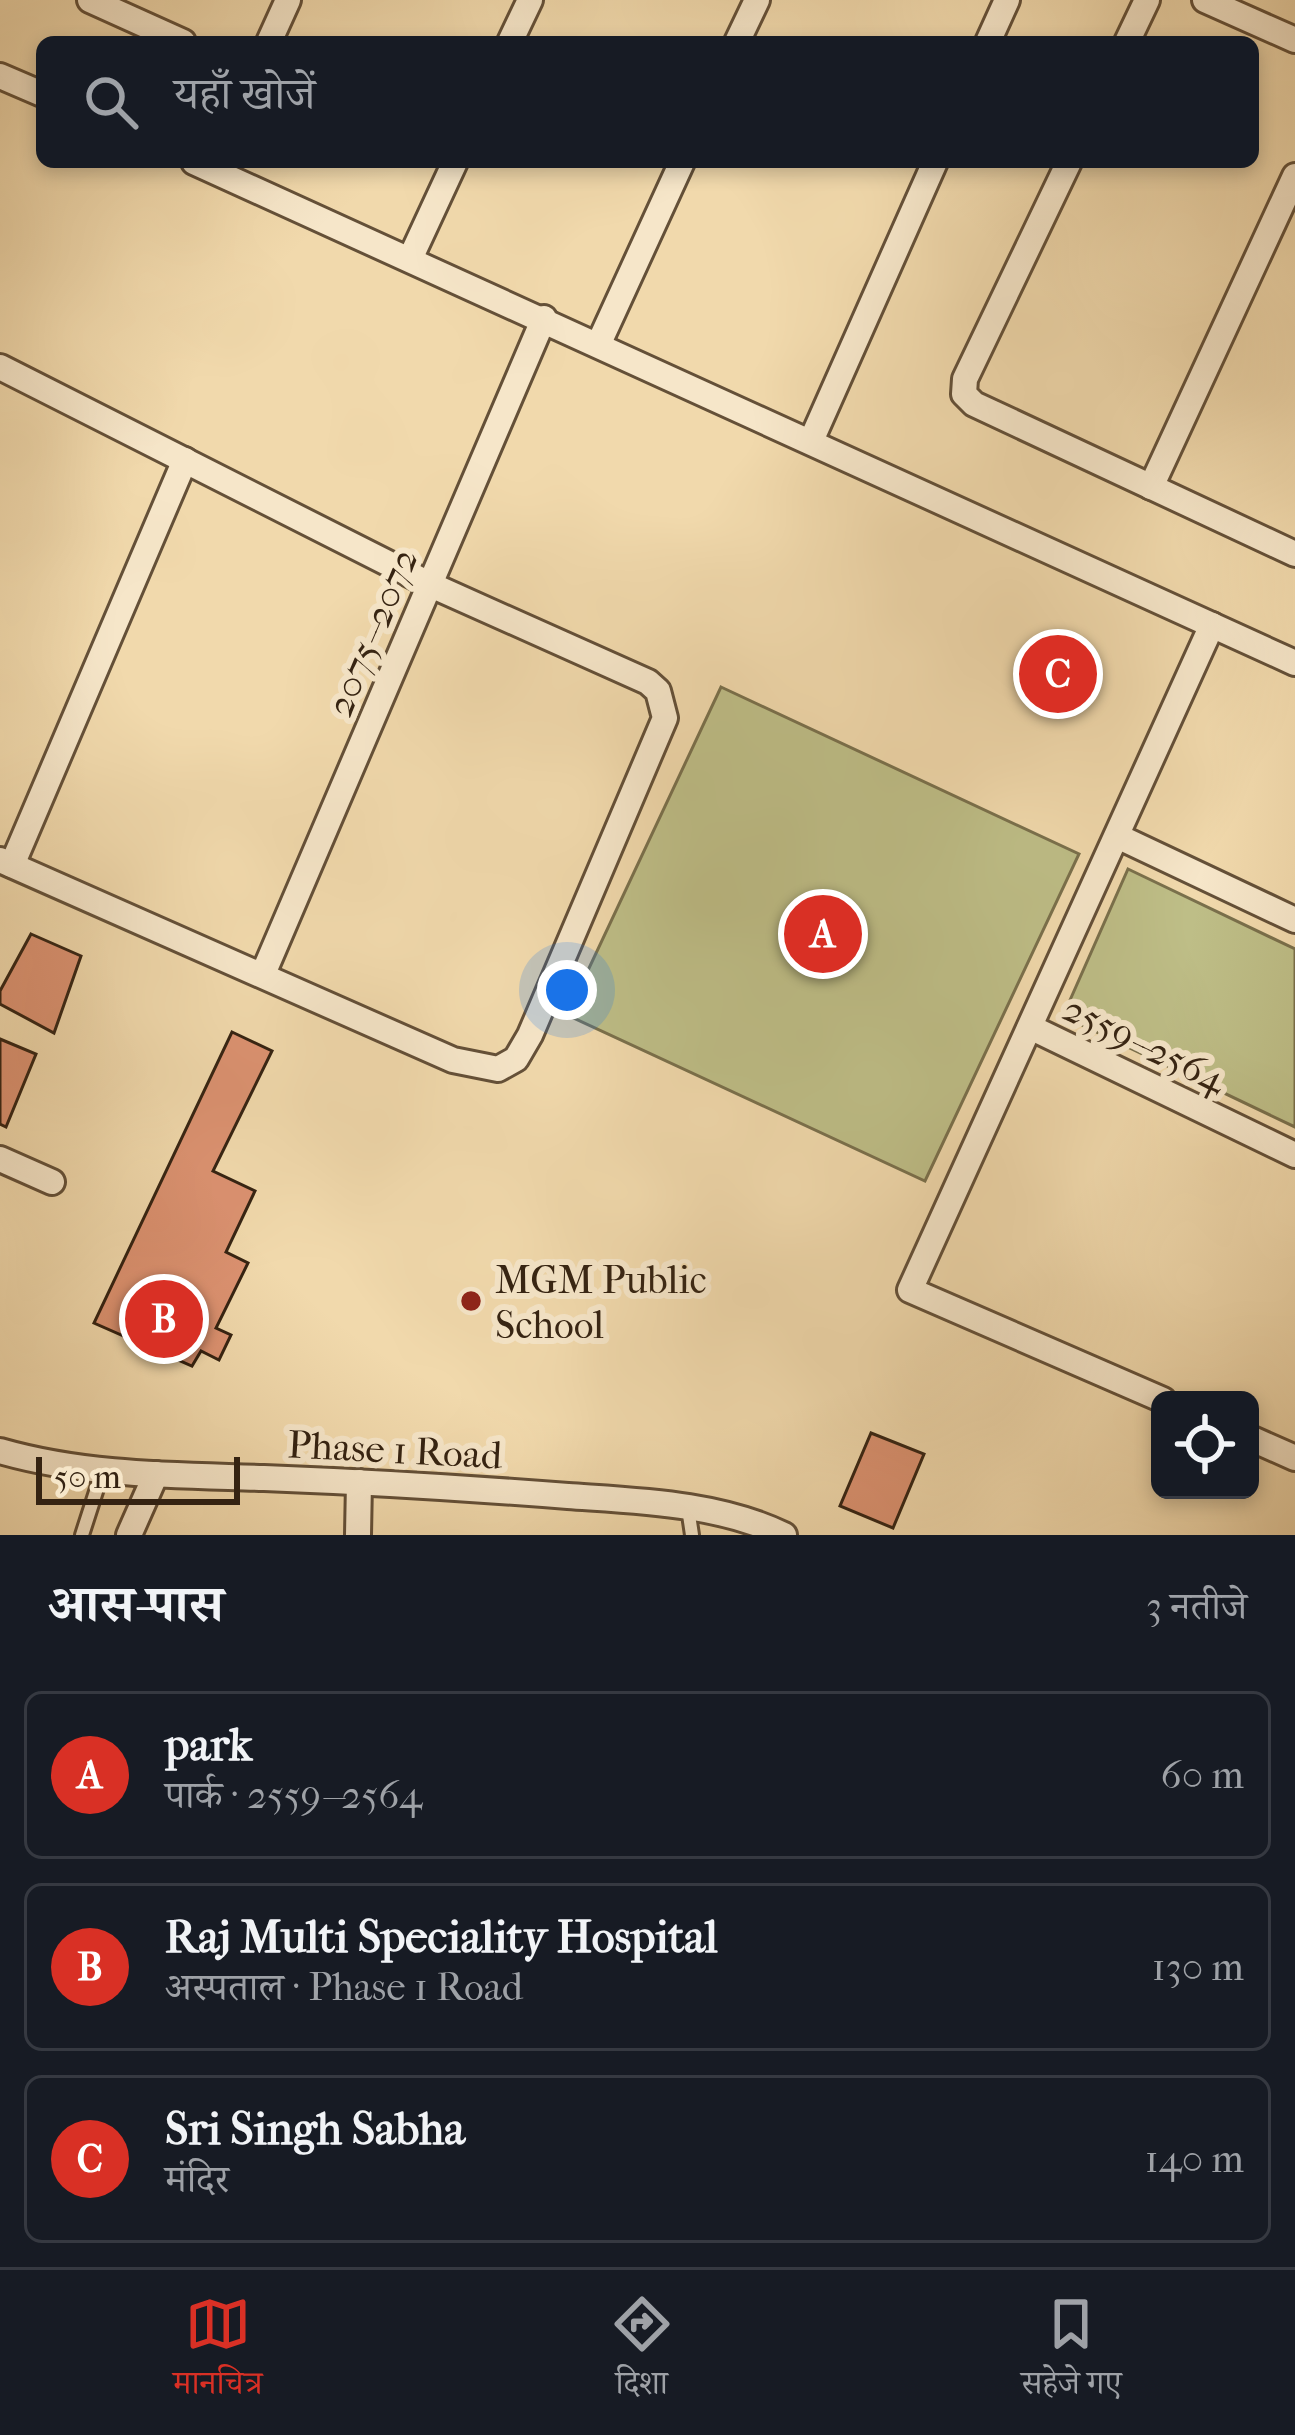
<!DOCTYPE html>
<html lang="hi">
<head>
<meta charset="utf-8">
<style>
	:root { --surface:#171b24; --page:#242831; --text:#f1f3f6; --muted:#9ea1a6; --line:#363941; --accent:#d93025 }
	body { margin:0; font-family:"IM FELL French Canon","Noto Serif Devanagari",serif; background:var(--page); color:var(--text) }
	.controls { position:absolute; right:36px; bottom:36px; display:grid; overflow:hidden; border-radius:18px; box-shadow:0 6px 18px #0003 }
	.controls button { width:108px; height:108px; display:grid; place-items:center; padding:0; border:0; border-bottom:3px solid var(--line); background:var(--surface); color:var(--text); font:60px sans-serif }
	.scale { position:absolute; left:36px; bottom:30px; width:204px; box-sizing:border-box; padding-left:12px; border:6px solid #352312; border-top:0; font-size:33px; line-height:42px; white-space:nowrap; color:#352312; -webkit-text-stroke:9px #f6e6c9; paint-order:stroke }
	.you { position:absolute; left:567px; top:990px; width:42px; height:42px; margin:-30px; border:9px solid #fff; border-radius:50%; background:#1a73e8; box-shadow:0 0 0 18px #1a73e833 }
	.badge { display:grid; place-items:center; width:78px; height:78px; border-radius:50%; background:var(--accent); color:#fff; font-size:39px; font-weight:700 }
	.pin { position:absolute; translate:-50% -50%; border:6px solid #fff; box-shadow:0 3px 12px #0006 }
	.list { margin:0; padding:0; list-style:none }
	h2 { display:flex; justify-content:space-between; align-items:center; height:156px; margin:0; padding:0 48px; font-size:51px }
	h2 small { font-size:39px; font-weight:400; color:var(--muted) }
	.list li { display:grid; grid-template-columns:78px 1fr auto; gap:36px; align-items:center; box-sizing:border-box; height:168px; margin:0 24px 24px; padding:0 24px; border:3px solid var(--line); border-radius:18px }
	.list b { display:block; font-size:45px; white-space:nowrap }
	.list p { margin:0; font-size:39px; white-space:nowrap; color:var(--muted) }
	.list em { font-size:39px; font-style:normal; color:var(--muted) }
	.icon { flex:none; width:66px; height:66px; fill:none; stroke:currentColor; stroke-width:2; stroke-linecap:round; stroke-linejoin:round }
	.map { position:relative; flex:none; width:1295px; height:1535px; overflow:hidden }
	.search { position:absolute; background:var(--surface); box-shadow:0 6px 18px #0003; left:36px; right:36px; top:36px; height:132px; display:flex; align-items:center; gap:30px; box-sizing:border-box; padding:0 42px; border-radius:18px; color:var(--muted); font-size:45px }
	.sheet { height:732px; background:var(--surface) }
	nav { display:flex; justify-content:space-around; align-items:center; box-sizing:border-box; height:168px; border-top:3px solid var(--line); background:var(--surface); font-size:33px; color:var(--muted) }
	nav a { display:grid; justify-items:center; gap:6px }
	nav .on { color:var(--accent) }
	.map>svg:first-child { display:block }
	.green { fill:#bebe87; stroke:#7a704c; stroke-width:3 }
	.building { fill:#dc9271; stroke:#352312; stroke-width:3 }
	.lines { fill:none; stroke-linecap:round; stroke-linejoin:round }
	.service-casing { stroke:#645038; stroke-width:18 }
	.minor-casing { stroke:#645038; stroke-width:30 }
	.service { stroke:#f6e6c9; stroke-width:12 }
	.minor { stroke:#f6e6c9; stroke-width:24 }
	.poi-dot { fill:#8f2418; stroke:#f6e6c9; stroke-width:4.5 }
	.labels { text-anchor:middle; stroke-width:12; stroke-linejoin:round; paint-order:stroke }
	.street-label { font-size:39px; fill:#352312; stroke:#f6e6c9 }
	.poi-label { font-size:39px; fill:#352312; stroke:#f6e6c9; text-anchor:start }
</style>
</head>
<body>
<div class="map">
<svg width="1295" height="1535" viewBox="0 0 1295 1535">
	<rect width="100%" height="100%" fill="#f1d9ac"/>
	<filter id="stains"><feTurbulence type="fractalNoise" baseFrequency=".00167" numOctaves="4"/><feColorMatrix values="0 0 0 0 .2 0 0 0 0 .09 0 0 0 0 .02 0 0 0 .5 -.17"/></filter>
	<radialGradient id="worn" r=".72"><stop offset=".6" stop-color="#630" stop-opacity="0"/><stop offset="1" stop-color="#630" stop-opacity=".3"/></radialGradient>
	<g class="green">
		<polygon points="721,687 1079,854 925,1181 567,1015"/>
		<polygon points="1128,869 1295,949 1295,1127 1063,1016"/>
	</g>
	<g class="building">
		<polygon points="31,934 81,956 54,1033 0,1004 0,991"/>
		<polygon points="232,1032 272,1051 213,1171 255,1191 226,1252 248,1263 216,1328 231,1335 219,1360 201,1351 192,1366 94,1323"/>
		<polygon points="0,1039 36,1054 6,1127 0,1124"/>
		<polygon points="871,1433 924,1454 893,1528 840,1506"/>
	</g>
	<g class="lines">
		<defs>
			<g id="service">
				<polyline points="688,1508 692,1535"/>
				<polyline points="82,1535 102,1473"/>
			</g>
			<g id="minor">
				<polyline points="90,0 183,42"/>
				<polyline points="1205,0 1295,40"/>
				<polyline points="269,42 288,0"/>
				<polyline points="510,42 530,0"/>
				<polyline points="737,42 757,0"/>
				<polyline points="988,42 1007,0"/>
				<polyline points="1127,42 1147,0"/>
				<polyline points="0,76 42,94"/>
				<polyline points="194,162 1295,663"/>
				<polyline points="1069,162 965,379 964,394 974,404 1295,554"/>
				<polyline points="410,259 455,162"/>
				<polyline points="599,343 682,162"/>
				<polyline points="0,367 431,585 648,682 658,691 665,718 530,1035 516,1059 498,1069 453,1060 0,860"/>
				<polyline points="811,441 935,162"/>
				<polyline points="1151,487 1295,176"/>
				<polyline points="1117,836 1295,920"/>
				<polyline points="12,865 185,460"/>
				<polyline points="263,974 544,318"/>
				<polyline points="1030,1027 1295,1155"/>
				<polyline points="0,1159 52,1182"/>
				<polyline points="1163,1400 910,1290 1212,625"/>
				<polyline points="1250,1438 1295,1458"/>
				<path d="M 0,1451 C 87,1476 175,1475 264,1478 C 366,1482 466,1488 568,1496 C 639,1501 718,1503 784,1535"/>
				<polyline points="129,1535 156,1474"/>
				<polyline points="358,1535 359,1482"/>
			</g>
		</defs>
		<use href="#service" class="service-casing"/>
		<use href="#minor" class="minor-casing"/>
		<use href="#service" class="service"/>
		<use href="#minor" class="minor"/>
	</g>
	<circle class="poi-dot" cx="471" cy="1301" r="12"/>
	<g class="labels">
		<g class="street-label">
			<text transform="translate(371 632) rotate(-67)" y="14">2075--2072</text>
			<text transform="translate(1145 1043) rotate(26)" y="14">2559--2564</text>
			<text transform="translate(395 1449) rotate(3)" y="14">Phase 1 Road</text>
		</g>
		<g class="poi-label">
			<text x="495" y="1293">MGM Public<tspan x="495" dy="45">School</tspan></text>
		</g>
	</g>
	<rect width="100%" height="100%" filter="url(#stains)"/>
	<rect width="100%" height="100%" fill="url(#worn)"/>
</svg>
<div class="controls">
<button><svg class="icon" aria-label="locate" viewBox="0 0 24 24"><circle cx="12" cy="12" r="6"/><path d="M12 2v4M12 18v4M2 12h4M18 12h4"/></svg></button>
</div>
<div class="scale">50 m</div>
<div class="you"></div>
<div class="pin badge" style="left:823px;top:934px">A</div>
<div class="pin badge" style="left:164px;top:1319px">B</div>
<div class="pin badge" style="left:1058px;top:674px">C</div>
<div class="search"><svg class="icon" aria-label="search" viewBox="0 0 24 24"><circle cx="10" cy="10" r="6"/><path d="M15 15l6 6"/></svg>यहाँ खोजें</div>
</div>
<section class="sheet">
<h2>आस-पास<small>3 नतीजे</small></h2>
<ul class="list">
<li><span class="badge">A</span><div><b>park</b><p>पार्क · 2559--2564</p></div><em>60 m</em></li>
<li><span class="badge">B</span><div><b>Raj Multi Speciality Hospital</b><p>अस्पताल · Phase 1 Road</p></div><em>130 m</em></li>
<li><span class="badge">C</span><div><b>Sri Singh Sabha</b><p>मंदिर</p></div><em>140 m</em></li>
</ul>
</section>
<nav>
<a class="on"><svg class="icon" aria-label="map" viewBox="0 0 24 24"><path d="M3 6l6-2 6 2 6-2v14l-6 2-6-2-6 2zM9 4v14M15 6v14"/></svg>मानचित्र</a>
<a><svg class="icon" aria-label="directions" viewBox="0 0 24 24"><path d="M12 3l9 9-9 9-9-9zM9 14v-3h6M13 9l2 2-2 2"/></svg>दिशा</a>
<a><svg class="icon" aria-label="saved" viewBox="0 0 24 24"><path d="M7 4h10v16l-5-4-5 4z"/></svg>सहेजे गए</a>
</nav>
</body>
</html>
